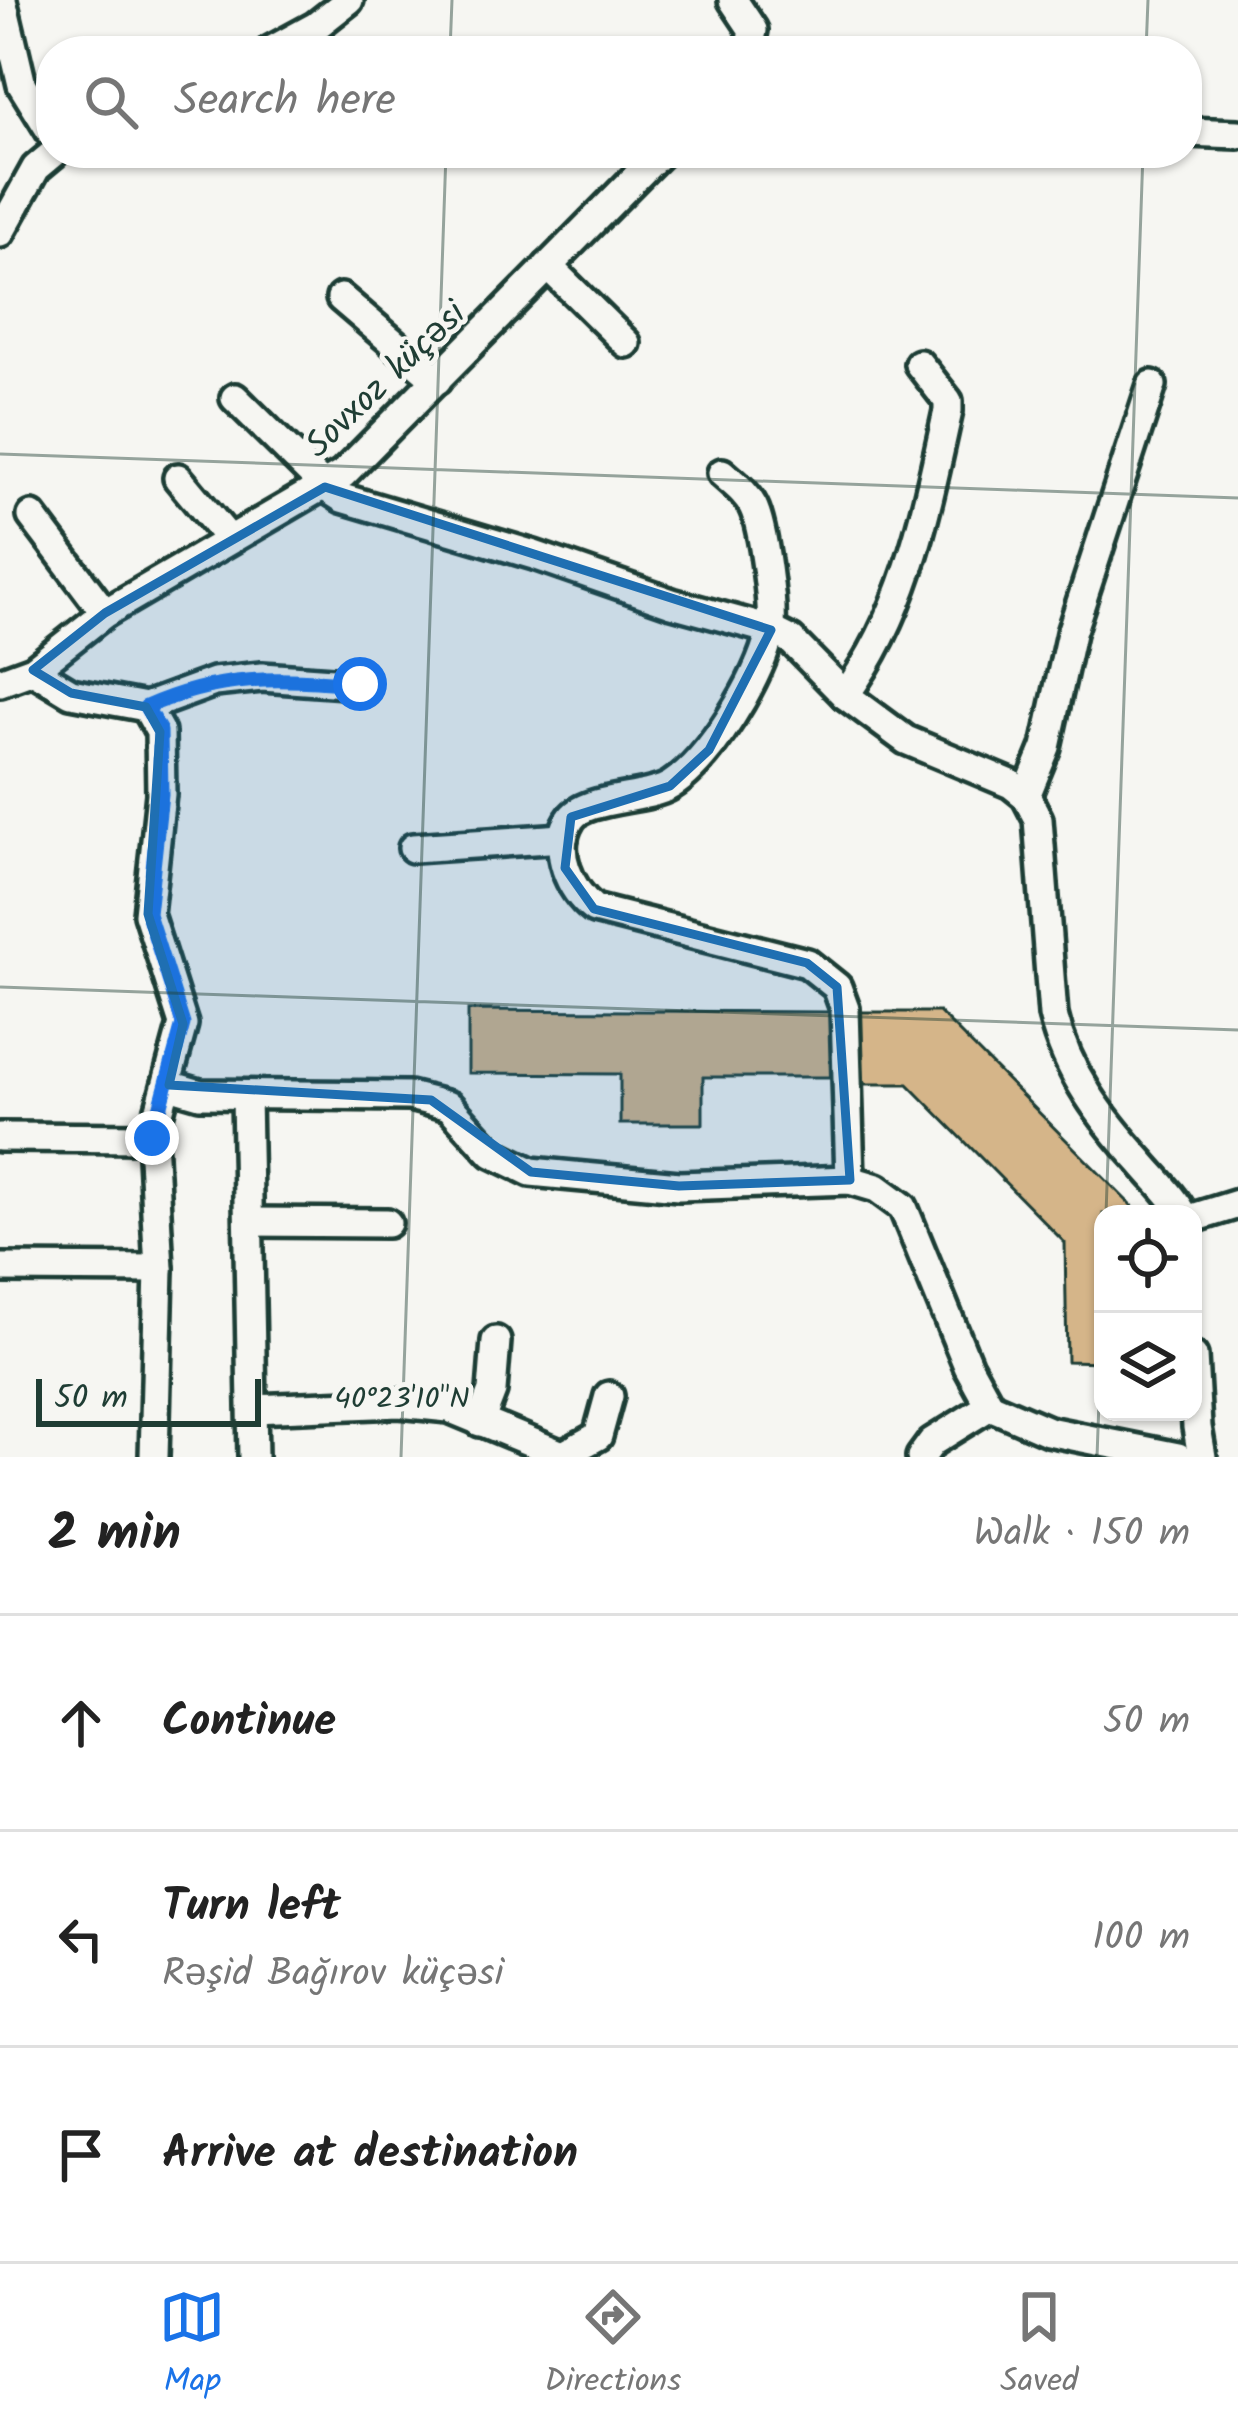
<!DOCTYPE html>
<html lang="en">
<head>
<meta charset="utf-8">
<style>
	:root { --surface:#fff; --page:#f2f2f2; --text:#222; --muted:#767676; --line:#e0e0e0; --accent:#1a73e8 }
	body { margin:0; font-family:Kalam,sans-serif; background:var(--page); color:var(--text) }
	.controls { position:absolute; right:36px; bottom:36px; display:grid; overflow:hidden; border-radius:24px; box-shadow:0 3px 9px #0004 }
	.controls button { width:108px; height:108px; display:grid; place-items:center; padding:0; border:0; border-bottom:3px solid var(--line); background:var(--surface); color:var(--text); font:60px sans-serif }
	.scale { position:absolute; left:36px; bottom:30px; width:225px; box-sizing:border-box; padding-left:12px; border:6px solid #1f3d34; border-top:0; font-size:33px; line-height:42px; white-space:nowrap; color:#1f3d34; -webkit-text-stroke:9px #f6f6f2; paint-order:stroke }
	.stop { position:absolute; width:36px; height:36px; margin:-27px; border:9px solid #1a73e8; border-radius:50%; background:#fff }
	.stop.end { background:#1a73e8; border-color:#fff; box-shadow:0 3px 12px #0008 }
	.list { margin:0; padding:0; list-style:none }
	h2 { display:flex; justify-content:space-between; align-items:center; height:156px; margin:0; padding:0 48px; font-size:51px }
	h2 small { font-size:39px; font-weight:400; color:var(--muted) }
	.list li { display:grid; grid-template-columns:78px 1fr auto; gap:36px; align-items:center; box-sizing:border-box; height:216px; padding:0 48px; border-top:3px solid var(--line) }
	.list b { display:block; font-size:45px; white-space:nowrap }
	.list p { margin:0; font-size:39px; white-space:nowrap; color:var(--muted) }
	.list em { font-size:39px; font-style:normal; color:var(--muted) }
	.icon { flex:none; width:66px; height:66px; fill:none; stroke:currentColor; stroke-width:2; stroke-linecap:round; stroke-linejoin:round }
	.map { position:relative; flex:none; width:1238px; height:1457px; overflow:hidden }
	.search { position:absolute; background:var(--surface); box-shadow:0 3px 9px #0004; left:36px; right:36px; top:36px; height:132px; display:flex; align-items:center; gap:30px; box-sizing:border-box; padding:0 42px; border-radius:48px; color:var(--muted); font-size:45px }
	.sheet { height:804px; background:var(--surface) }
	nav { display:flex; justify-content:space-around; align-items:center; box-sizing:border-box; height:168px; border-top:3px solid var(--line); background:var(--surface); font-size:33px; color:var(--muted) }
	nav a { display:grid; justify-items:center; gap:6px }
	nav .on { color:var(--accent) }
	.map>svg:first-child { display:block }
	.building { fill:#d5b589; stroke:#1f3d34; stroke-width:3 }
	.lines { fill:none; stroke-linecap:round; stroke-linejoin:round }
	.street-casing { stroke:#1f3d34; stroke-width:36 }
	.street { stroke:#f6f6f2; stroke-width:27 }
	.route { stroke:#1a73e8; stroke-width:15 }
	.marked { fill:#1f6fb2; fill-opacity:0.2; stroke:#1f6fb2; stroke-width:9; stroke-linejoin:round }
	.ticks { fill:none; stroke:#1f3d34; stroke-width:3; stroke-opacity:0.45 }
	.labels { text-anchor:middle; stroke-width:10; stroke-linejoin:round; paint-order:stroke }
	.street-label { font-size:36px; fill:#1f3d34; stroke:#f6f6f2 }
	.ticks-label { font-size:30px; text-anchor:middle; fill:#1f3d34; stroke:#f6f6f2; stroke-width:10; stroke-linejoin:round; paint-order:stroke }
</style>
</head>
<body>
<div class="map">
<svg width="1238" height="1457" viewBox="0 0 1238 1457">
	<rect width="100%" height="100%" fill="#f6f6f2"/>
	<filter id="ink" filterUnits="userSpaceOnUse"><feTurbulence type="fractalNoise" baseFrequency=".00833" numOctaves="2"/><feDisplacementMap in="SourceGraphic" scale="24" xChannelSelector="R" yChannelSelector="G"/><feConvolveMatrix kernelMatrix="1 2 1 2 8 2 1 2 1" color-interpolation-filters="sRGB"/></filter>
	<g filter="url(#ink)">
		<g class="building">
			<polygon points="468,1010 833,1012 833,1077 703,1077 703,1124 620,1124 620,1074 468,1073"/>
			<polygon points="856,1012 939,1012 1133,1207 1133,1214 1103,1214 1103,1362 1067,1361 1065,1243 908,1084 857,1084"/>
		</g>
		<g class="lines">
			<defs>
				<g id="street">
					<polyline points="2,0 22,85 51,132"/>
					<polyline points="733,0 753,30 749,51"/>
					<polyline points="270,51 316,26 349,0"/>
					<polyline points="1187,132 1238,134"/>
					<polyline points="0,233 36,168 54,153"/>
					<polyline points="548,266 626,343"/>
					<polyline points="341,298 437,380"/>
					<path d="M 235,398 L 325,487 L 342,498 L 534,555 L 672,603 L 771,630 L 791,640 L 845,695 L 906,740 L 1011,784 L 1026,796 L 1038,819 L 1053,1015 C 1067,1073 1102,1119 1141,1162 C 1155,1179 1173,1195 1183,1214"/>
					<path d="M 722,473 C 734,484 746,492 753,506 C 763,526 775,611 770,633 C 759,679 711,759 671,785 C 646,801 584,796 570,820 C 551,850 570,890 594,909 L 807,963 L 837,987 L 845,1009 L 850,1180"/>
					<polyline points="178,478 228,538"/>
					<polyline points="32,516 105,613"/>
					<polyline points="33,670 71,693 146,707 214,682 262,677 360,684"/>
					<polyline points="0,682 33,670 105,613 343,474 660,153"/>
					<path d="M 845,695 C 907,611 926,511 948,411 L 948,401 L 919,364"/>
					<polyline points="146,707 160,732 161,794 148,914 183,1024 152,1138 159,1269 154,1457"/>
					<polyline points="1026,796 1046,747 1071,633 1152,385"/>
					<polyline points="413,848 563,838"/>
					<polyline points="169,1085 200,1094 409,1096 449,1106 492,1153 531,1172 679,1186 850,1180 877,1188 903,1207 968,1366 990,1406"/>
					<polyline points="246,1096 253,1457"/>
					<polyline points="0,1137 152,1138"/>
					<polyline points="1193,1218 1238,1204"/>
					<polyline points="249,1222 387,1223"/>
					<polyline points="0,1268 159,1269"/>
					<polyline points="1193,1356 1197,1427 1202,1457"/>
					<polyline points="253,1409 399,1403 449,1408 567,1457"/>
					<polyline points="480,1422 492,1391 496,1341"/>
					<polyline points="565,1454 598,1436 609,1396"/>
					<polyline points="921,1457 932,1442 990,1406 1048,1431 1178,1457"/>
				</g>
			</defs>
			<use href="#street" class="street-casing"/>
			<use href="#street" class="street"/>
		</g>
	</g>
	<g class="lines" filter="url(#ink)">
		<path class="route" d="M 152,1138 L 183,1024 L 148,914 L 161,794 L 160,731 L 146,707 C 223,673 279,678 360,684"/>
	</g>
	<path class="marked" d="M 325,487 L 771,630 L 709,750 L 670,786 L 571,817 L 565,868 L 594,909 L 807,963 L 837,987 L 850,1180 L 679,1186 L 531,1172 L 431,1100 L 169,1085 L 183,1024 L 148,914 L 160,732 L 146,707 L 71,693 L 33,670 L 105,613 Z"/>
	<path class="ticks" d="M 450,51 L 452,0M 1146,51 L 1148,0M 0,454 L 1238,498M 0,987 L 1238,1030M 1106,1214 L 1143,153M 401,1457 L 446,153M 1097,1457 L 1103,1289"/>
	<g class="labels">
		<g class="street-label">
			<text transform="translate(384 378) rotate(-44)" y="13">Sovxoz küçəsi</text>
		</g>
	</g>
	<g class="ticks-label">
		<text x="402" y="1408">40°23'10"N</text>
	</g>
</svg>
<div class="controls">
<button><svg class="icon" aria-label="locate" viewBox="0 0 24 24"><circle cx="12" cy="12" r="6"/><path d="M12 2v4M12 18v4M2 12h4M18 12h4"/></svg></button>
<button><svg class="icon" aria-label="layers" viewBox="0 0 24 24"><path d="M12 4l9 5-9 5-9-5zM3 14l9 5 9-5"/></svg></button>
</div>
<div class="scale">50 m</div>
<div class="stop" style="left:360px;top:684px"></div>
<div class="stop end" style="left:152px;top:1138px"></div>
<div class="search"><svg class="icon" aria-label="search" viewBox="0 0 24 24"><circle cx="10" cy="10" r="6"/><path d="M15 15l6 6"/></svg>Search here</div>
</div>
<section class="sheet">
<h2>2 min<small>Walk · 150 m</small></h2>
<ul class="list">
<li><svg class="icon" aria-label="ahead" viewBox="0 0 24 24"><path d="M12 20V5M6 11l6-6 6 6"/></svg><div><b>Continue</b></div><em>50 m</em></li>
<li><svg class="icon" aria-label="left" viewBox="0 0 24 24"><path d="M17 20v-9H6M10 6l-5 5 5 5"/></svg><div><b>Turn left</b><p>Rəşid Bağırov küçəsi</p></div><em>100 m</em></li>
<li><svg class="icon" aria-label="arrive" viewBox="0 0 24 24"><path d="M6 21V4h12l-3 4 3 4H6"/></svg><div><b>Arrive at destination</b></div></li>
</ul>
</section>
<nav>
<a class="on"><svg class="icon" aria-label="map" viewBox="0 0 24 24"><path d="M3 6l6-2 6 2 6-2v14l-6 2-6-2-6 2zM9 4v14M15 6v14"/></svg>Map</a>
<a><svg class="icon" aria-label="directions" viewBox="0 0 24 24"><path d="M12 3l9 9-9 9-9-9zM9 14v-3h6M13 9l2 2-2 2"/></svg>Directions</a>
<a><svg class="icon" aria-label="saved" viewBox="0 0 24 24"><path d="M7 4h10v16l-5-4-5 4z"/></svg>Saved</a>
</nav>
</body>
</html>
